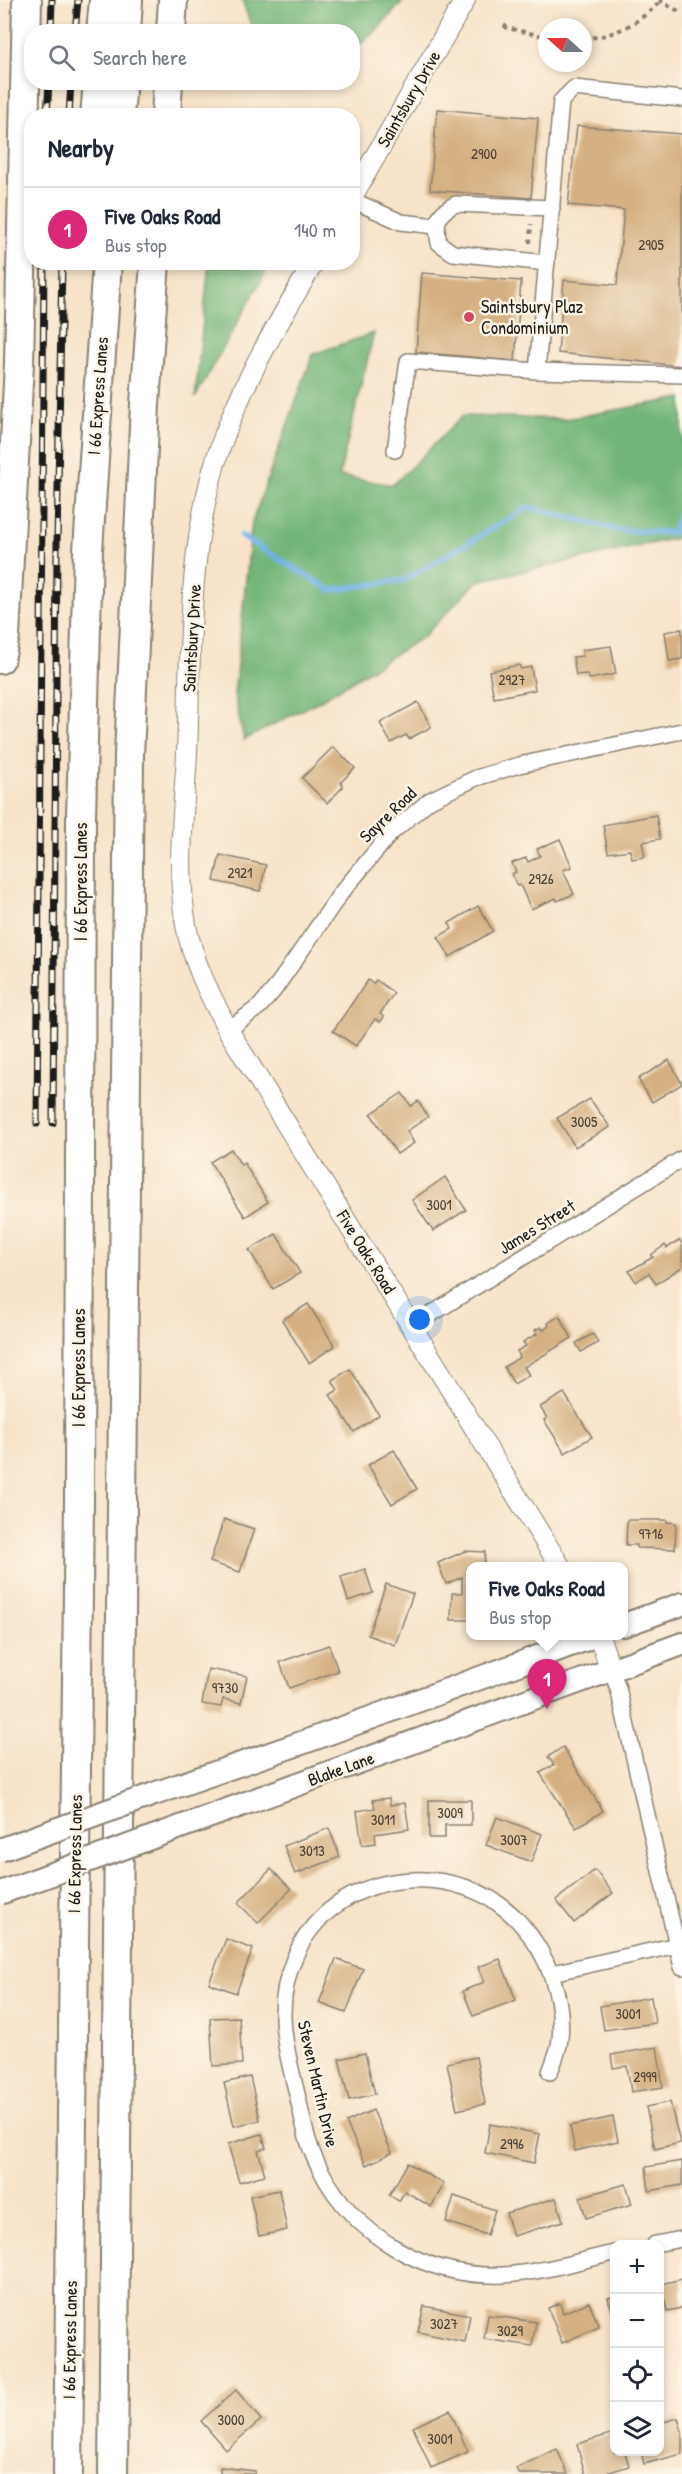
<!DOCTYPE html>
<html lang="en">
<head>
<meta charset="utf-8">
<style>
	:root { --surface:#fff; --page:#f6f6f7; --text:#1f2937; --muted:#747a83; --line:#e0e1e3; --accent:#db2777 }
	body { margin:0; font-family:"Patrick Hand",sans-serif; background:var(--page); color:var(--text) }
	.controls { position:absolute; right:18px; bottom:18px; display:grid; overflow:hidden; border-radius:12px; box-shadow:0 3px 9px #0003 }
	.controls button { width:54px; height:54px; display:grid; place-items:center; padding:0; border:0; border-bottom:2px solid var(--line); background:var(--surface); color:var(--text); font:30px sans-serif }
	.compass { position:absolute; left:538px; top:18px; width:54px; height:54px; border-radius:50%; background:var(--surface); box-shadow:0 3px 9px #0003; rotate:291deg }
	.you { position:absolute; left:420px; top:1320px; width:21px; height:21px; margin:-15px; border:4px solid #fff; border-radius:50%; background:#1a73e8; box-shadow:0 0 0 9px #1a73e833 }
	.badge { display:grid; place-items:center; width:39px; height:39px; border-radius:50%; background:var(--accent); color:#fff; font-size:20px; font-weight:700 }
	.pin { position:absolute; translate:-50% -50px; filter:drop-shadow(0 2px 3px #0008) }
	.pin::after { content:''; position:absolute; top:32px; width:21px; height:18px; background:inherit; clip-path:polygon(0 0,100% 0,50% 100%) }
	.popup { position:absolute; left:466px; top:1562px; width:162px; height:78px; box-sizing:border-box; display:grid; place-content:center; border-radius:12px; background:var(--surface); filter:drop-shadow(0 2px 4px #0005); font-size:20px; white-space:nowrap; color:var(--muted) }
	.popup b { font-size:22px; color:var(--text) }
	.popup::after { content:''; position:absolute; left:50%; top:100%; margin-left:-12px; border:12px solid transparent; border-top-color:var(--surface) }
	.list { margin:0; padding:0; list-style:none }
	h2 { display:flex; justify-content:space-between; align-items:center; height:78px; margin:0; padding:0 24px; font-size:26px }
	h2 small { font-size:20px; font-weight:400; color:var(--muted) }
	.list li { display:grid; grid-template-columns:39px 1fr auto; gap:18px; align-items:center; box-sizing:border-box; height:84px; padding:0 24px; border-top:2px solid var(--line) }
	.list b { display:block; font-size:22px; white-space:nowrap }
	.list p { margin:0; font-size:20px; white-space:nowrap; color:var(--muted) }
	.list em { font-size:20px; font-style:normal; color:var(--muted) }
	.icon { flex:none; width:33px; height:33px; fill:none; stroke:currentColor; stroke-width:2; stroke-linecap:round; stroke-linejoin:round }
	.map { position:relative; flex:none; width:682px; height:2474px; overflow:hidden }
	.search { position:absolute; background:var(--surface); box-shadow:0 3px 9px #0003; left:24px; top:24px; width:336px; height:66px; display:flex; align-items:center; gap:15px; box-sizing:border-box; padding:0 21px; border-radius:24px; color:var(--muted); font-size:22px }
	.panel { position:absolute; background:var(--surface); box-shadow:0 3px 9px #0003; left:24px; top:108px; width:336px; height:162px; border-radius:24px }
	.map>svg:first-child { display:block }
	.forest { fill:#72b578; stroke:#47684a; stroke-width:1.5 }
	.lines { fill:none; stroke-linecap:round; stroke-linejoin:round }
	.stream { stroke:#6eb2e4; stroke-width:6 }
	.building { fill:#d5b082 }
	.minor-casing { stroke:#8a8072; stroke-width:18 }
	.tertiary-casing { stroke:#8a8072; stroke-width:22 }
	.secondary-casing { stroke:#8a8072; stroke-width:26 }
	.motorway-casing { stroke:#8a8072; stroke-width:32 }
	.path { stroke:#8a8072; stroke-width:4; stroke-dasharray:4.5 4.5; stroke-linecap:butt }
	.minor { stroke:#fff; stroke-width:15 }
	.tertiary { stroke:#fff; stroke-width:20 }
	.secondary { stroke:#fff; stroke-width:22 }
	.motorway { stroke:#fff; stroke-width:28 }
	.rail-casing { stroke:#1c1c1c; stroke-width:7 }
	.rail { stroke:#fcf5e5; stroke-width:4.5; stroke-dasharray:14; stroke-linecap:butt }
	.secondary-bridge-casing { stroke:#8a8072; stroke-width:26; stroke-linecap:butt }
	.secondary-bridge { stroke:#fff; stroke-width:22 }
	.poi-dot { fill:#d1495b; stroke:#fcf5e5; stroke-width:2 }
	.labels { text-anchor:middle; stroke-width:5; stroke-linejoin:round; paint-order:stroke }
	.number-label { font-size:15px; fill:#4a4136 }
	.street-label { font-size:18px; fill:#1c1c1c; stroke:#fcf5e5 }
	.poi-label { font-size:18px; fill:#1c1c1c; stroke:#fcf5e5; text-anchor:start }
</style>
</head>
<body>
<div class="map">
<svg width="682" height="2474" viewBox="0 0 682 2474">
	<rect width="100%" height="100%" fill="#fcf5e5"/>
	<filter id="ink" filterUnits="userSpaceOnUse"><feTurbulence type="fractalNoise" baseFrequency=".0167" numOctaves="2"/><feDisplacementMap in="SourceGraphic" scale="12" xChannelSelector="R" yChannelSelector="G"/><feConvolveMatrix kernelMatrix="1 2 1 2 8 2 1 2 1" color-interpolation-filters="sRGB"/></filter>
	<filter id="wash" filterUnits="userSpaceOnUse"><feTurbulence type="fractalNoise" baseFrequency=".008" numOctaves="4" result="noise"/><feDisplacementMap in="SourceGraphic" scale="24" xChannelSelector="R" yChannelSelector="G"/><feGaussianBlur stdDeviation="1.35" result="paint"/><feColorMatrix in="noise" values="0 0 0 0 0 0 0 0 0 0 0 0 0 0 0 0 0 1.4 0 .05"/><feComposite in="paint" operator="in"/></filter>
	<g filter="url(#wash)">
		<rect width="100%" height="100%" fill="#f7e3c9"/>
		<g class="forest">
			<polygon points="242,0 404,0 375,32 353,51 352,32 253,31"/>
			<polygon points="209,263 271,263 195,398"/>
			<polygon points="374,333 339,476 393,485 463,416 566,419 682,398 682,537 478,581 423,637 321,700 244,740 234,694 252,522 313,354"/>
		</g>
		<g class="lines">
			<polyline class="stream" points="241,536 331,590 405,580 529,507 619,530 673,533 682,506"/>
		</g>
		<g id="blocks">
			<g class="building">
				<polygon points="437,109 538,118 531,198 430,190"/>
				<polygon points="577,126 682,134 682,366 558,353 564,280 617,285 624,210 568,205"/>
				<polygon points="422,273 521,281 515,361 416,352"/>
				<polygon points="682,629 682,659 669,661 665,632"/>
				<polygon points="611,646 616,674 590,679 586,674 576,675 573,657 583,656 582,650"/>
				<polygon points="519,665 521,669 531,667 535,690 494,698 489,671"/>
				<polygon points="418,702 431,727 409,739 406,735 391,743 380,723"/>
				<polygon points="333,747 355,768 341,782 343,787 327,803 302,778"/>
				<polygon points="656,815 660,839 642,842 645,857 632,859 630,850 608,853 603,825"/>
				<polygon points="560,839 572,867 563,870 574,894 557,901 556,898 531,909 520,885 517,886 512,874 516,872 512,863 526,858 528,862 540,856 537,849"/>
				<polygon points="220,855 266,865 260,891 214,881"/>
				<polygon points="478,906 493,931 450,957 438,937 452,929 449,923"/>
				<polygon points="368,980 373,984 376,980 394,993 380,1014 384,1017 380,1022 375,1019 356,1046 333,1031"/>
				<polygon points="669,1060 682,1084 652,1102 638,1079"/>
				<polygon points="402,1093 411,1106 418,1101 428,1117 407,1131 414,1143 397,1154 371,1114"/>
				<polygon points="590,1099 610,1127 575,1147 557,1118"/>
				<polygon points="231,1149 241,1165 244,1163 268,1202 245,1217 210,1162"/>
				<polygon points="445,1177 466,1210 433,1231 412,1200"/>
				<polygon points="276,1234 300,1273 273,1289 249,1250"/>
				<polygon points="680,1240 682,1244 682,1267 656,1284 649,1273 636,1282 629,1271 653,1257 651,1255 665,1245 667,1248"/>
				<polygon points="308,1304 335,1346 309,1363 282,1320"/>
				<polygon points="559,1316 572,1338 524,1367 529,1375 514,1384 504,1367 520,1357 517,1351 526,1346 523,1342 537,1334 535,1330 541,1327 543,1330 549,1326 548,1323"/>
				<polygon points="593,1334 598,1343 581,1352 576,1343"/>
				<polygon points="350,1369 379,1415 354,1432 330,1395 338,1390 332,1380"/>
				<polygon points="564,1393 592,1437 565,1453 544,1420 547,1418 540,1407"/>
				<polygon points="394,1450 417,1489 392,1504 368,1465"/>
				<polygon points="224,1519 254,1529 240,1572 210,1562"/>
				<polygon points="627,1520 667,1520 667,1522 676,1523 675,1549 637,1548 637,1545 626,1545"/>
				<polygon points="465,1551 485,1552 484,1566 470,1566 470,1620 451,1620 452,1593 462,1593 462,1577 446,1584 438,1563"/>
				<polygon points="365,1569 373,1593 348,1601 341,1577"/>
				<polygon points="386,1584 413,1594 395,1645 368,1635"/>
				<polygon points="329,1645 338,1671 289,1688 280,1662"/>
				<polygon points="208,1669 247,1676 241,1703 223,1699 221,1707 202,1704"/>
				<polygon points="563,1747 603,1811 576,1828 540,1773 554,1765 548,1757"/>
				<polygon points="389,1798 390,1805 405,1803 409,1829 375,1834 376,1843 362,1845 357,1811 375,1808 373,1800"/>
				<polygon points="429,1800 471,1800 471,1825 445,1825 445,1838 429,1838"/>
				<polygon points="497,1817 542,1834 531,1862 486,1845"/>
				<polygon points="329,1828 340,1857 295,1874 284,1846"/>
				<polygon points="271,1869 291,1889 258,1923 238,1903"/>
				<polygon points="595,1870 613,1893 574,1923 556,1900"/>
				<polygon points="226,1939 253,1949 236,1993 209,1983"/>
				<polygon points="336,1959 363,1969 346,2013 319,2003"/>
				<polygon points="500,1959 516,2000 473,2016 463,1991 484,1982 478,1967"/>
				<polygon points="651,1997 655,2023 604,2030 600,2006"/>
				<polygon points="239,2017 242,2064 213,2066 210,2018"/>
				<polygon points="657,2047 663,2087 631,2092 627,2066 613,2068 611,2055"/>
				<polygon points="365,2053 375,2094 349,2100 339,2059"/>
				<polygon points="476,2057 485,2104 457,2110 447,2063"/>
				<polygon points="250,2077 260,2120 234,2126 224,2083"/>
				<polygon points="670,2102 680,2143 655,2149 646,2107"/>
				<polygon points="373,2110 392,2153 366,2165 346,2122"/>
				<polygon points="613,2117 618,2141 575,2151 570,2126"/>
				<polygon points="490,2124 540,2134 534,2163 485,2153"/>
				<polygon points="262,2134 266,2148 258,2150 265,2175 239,2182 228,2144"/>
				<polygon points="682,2161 682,2185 649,2191 646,2167"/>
				<polygon points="408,2163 444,2184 431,2207 405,2191 399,2201 389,2195"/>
				<polygon points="626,2184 632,2204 586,2218 580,2197"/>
				<polygon points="279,2190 287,2230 259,2236 250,2196"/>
				<polygon points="454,2196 495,2210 487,2235 446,2222"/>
				<polygon points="556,2198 563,2221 513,2236 506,2213"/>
				<polygon points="682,2279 682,2308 667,2311 661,2284"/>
				<polygon points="614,2296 614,2318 608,2298"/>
				<polygon points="589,2302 599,2327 562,2343 548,2308 560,2303 563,2313"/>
				<polygon points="424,2306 470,2315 465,2342 418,2332"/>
				<polygon points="488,2315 536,2322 532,2346 484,2339"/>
				<polygon points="236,2390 261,2420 226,2450 201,2421"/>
				<polygon points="450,2410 468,2452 431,2468 413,2427"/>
				<polygon points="678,2418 682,2432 682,2454 644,2464 641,2452 660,2452 660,2423"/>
				<polygon points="614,2433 614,2452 625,2452 629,2466 603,2474 585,2474 577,2444"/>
				<polygon points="557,2449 568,2474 519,2474 516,2468"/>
				<polygon points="220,2467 255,2471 254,2474 220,2474"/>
			</g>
		</g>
	</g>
	<g filter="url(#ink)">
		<use href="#blocks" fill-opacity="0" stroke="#8a8072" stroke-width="1.5"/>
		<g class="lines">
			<defs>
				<g id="minor">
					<polyline points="352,200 401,222 436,226"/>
					<path d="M 547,263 L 453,253 L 439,243 C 435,223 436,213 456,204 L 552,208"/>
					<polyline points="537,371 561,101 574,88 682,99"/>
					<polyline points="395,450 408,361 537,371 682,375"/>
					<polyline points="228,1030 260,1006 274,990 341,893 391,833 430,800 476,778 519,765 682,731"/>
					<polyline points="412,1326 682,1159"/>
					<polyline points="611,1670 618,1688 682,1967"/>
					<polyline points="552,1973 677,1945"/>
					<path d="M 550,2072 C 554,2061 559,2050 560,2039 C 564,1998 548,1954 521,1924 C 460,1854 330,1868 294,1959 C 274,2008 285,2045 297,2094 C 303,2120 307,2146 320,2169 C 355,2237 427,2278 503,2275 C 540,2273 578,2261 614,2253"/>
					<polyline points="655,2244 682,2239"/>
				</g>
				<g id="tertiary">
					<polyline points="352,197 465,0"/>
					<path d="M 314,262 C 277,325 239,387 217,457 C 187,552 191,655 187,753 C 184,810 176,869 186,925 C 193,963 211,997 228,1030 L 560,1566"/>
					<polyline points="599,1636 611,1670"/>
				</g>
				<g id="secondary">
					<polyline points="624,1625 682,1604"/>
					<polyline points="154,1794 310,1740 595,1636"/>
					<polyline points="153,1837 682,1644"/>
				</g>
				<g id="motorway">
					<polyline points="101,32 104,0"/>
					<polyline points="126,32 128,0"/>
					<polyline points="171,32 173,0"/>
					<polyline points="95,116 98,82"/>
					<polyline points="119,116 122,82"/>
					<polyline points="166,116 168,82"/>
					<polyline points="0,659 5,636 19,364 27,0"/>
					<polyline points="68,2474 79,1502 81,817 88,550 107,262"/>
					<polyline points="113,2474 129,755 145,404 155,262"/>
				</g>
			</defs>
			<use href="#minor" class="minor-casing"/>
			<use href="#tertiary" class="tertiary-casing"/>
			<use href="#secondary" class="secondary-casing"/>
			<use href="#motorway" class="motorway-casing"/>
			<g class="path">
				<polyline points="659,0 682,13"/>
				<polyline points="504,25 507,28 547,37"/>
				<path d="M 583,38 C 613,38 640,22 661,1"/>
				<polyline points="530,243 531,224"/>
			</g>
			<use href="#minor" class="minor"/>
			<use href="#tertiary" class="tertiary"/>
			<use href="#secondary" class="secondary"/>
			<use href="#motorway" class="motorway"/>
			<defs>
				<g id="rail">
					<polyline points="51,32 52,0"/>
					<polyline points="75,32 78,0"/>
					<polyline points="47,116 49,82"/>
					<polyline points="69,116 71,82"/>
					<polyline points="53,1123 57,544 62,262"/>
					<polyline points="37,1124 44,262"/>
				</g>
			</defs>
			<use href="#rail" class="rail-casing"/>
			<use href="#rail" class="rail"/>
			<defs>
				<g id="secondary-bridge">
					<polyline points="0,1850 154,1794"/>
					<polyline points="0,1893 153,1837"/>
				</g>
			</defs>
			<use href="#secondary-bridge" class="secondary-bridge-casing"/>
			<use href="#secondary-bridge" class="secondary-bridge"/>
		</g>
	</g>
	<circle class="poi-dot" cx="469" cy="317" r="6"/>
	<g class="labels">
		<g class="number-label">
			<text x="484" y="159">2900</text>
			<text x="651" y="250">2905</text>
			<text x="512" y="685">2927</text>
			<text x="240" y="878">2921</text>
			<text x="541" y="884">2926</text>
			<text x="584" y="1127">3005</text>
			<text x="439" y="1210">3001</text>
			<text x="651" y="1539">9716</text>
			<text x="225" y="1693">9730</text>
			<text x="450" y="1818">3009</text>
			<text x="383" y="1825">3011</text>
			<text x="514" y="1845">3007</text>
			<text x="312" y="1856">3013</text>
			<text x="628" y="2019">3001</text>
			<text x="645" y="2082">2999</text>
			<text x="512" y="2149">2996</text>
			<text x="444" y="2329">3027</text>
			<text x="510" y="2336">3029</text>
			<text x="231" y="2425">3000</text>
			<text x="440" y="2444">3001</text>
		</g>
		<g class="street-label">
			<text transform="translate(409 99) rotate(-60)" y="6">Saintsbury Drive</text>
			<text transform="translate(98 396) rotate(-86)" y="6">I 66 Express Lanes</text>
			<text transform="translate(192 638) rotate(-87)" y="6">Saintsbury Drive</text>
			<text transform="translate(388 815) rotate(-44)" y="6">Sayre Road</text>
			<text transform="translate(81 882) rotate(-90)" y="6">I 66 Express Lanes</text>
			<text transform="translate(537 1227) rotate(-32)" y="6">James Street</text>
			<text transform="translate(366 1252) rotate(58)" y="6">Five Oaks Road</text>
			<text transform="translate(79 1368) rotate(-90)" y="6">I 66 Express Lanes</text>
			<text transform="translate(341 1769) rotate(-20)" y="6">Blake Lane</text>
			<text transform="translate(75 1854) rotate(-89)" y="6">I 66 Express Lanes</text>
			<text transform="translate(318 2084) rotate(77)" y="6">Steven Martin Drive</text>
			<text transform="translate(70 2340) rotate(-89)" y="6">I 66 Express Lanes</text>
		</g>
		<g class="poi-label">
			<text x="481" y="313">Saintsbury Plaz<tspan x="481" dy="21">Condominium</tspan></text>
		</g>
	</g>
</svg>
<div class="controls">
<button>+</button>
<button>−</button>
<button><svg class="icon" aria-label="locate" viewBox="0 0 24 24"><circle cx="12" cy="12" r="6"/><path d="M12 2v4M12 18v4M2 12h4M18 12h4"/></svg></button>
<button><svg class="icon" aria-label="layers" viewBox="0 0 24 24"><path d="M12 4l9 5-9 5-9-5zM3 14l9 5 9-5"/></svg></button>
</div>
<svg class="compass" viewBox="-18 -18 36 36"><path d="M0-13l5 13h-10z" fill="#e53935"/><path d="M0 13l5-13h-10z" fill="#747a83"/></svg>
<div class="you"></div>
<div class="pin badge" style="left:547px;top:1709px">1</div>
<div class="popup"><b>Five Oaks Road</b>Bus stop</div>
<div class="search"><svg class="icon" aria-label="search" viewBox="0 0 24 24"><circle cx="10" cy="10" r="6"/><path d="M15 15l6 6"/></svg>Search here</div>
<section class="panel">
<h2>Nearby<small></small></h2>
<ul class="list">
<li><span class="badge">1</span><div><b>Five Oaks Road</b><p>Bus stop</p></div><em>140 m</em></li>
</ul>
</section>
</div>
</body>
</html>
